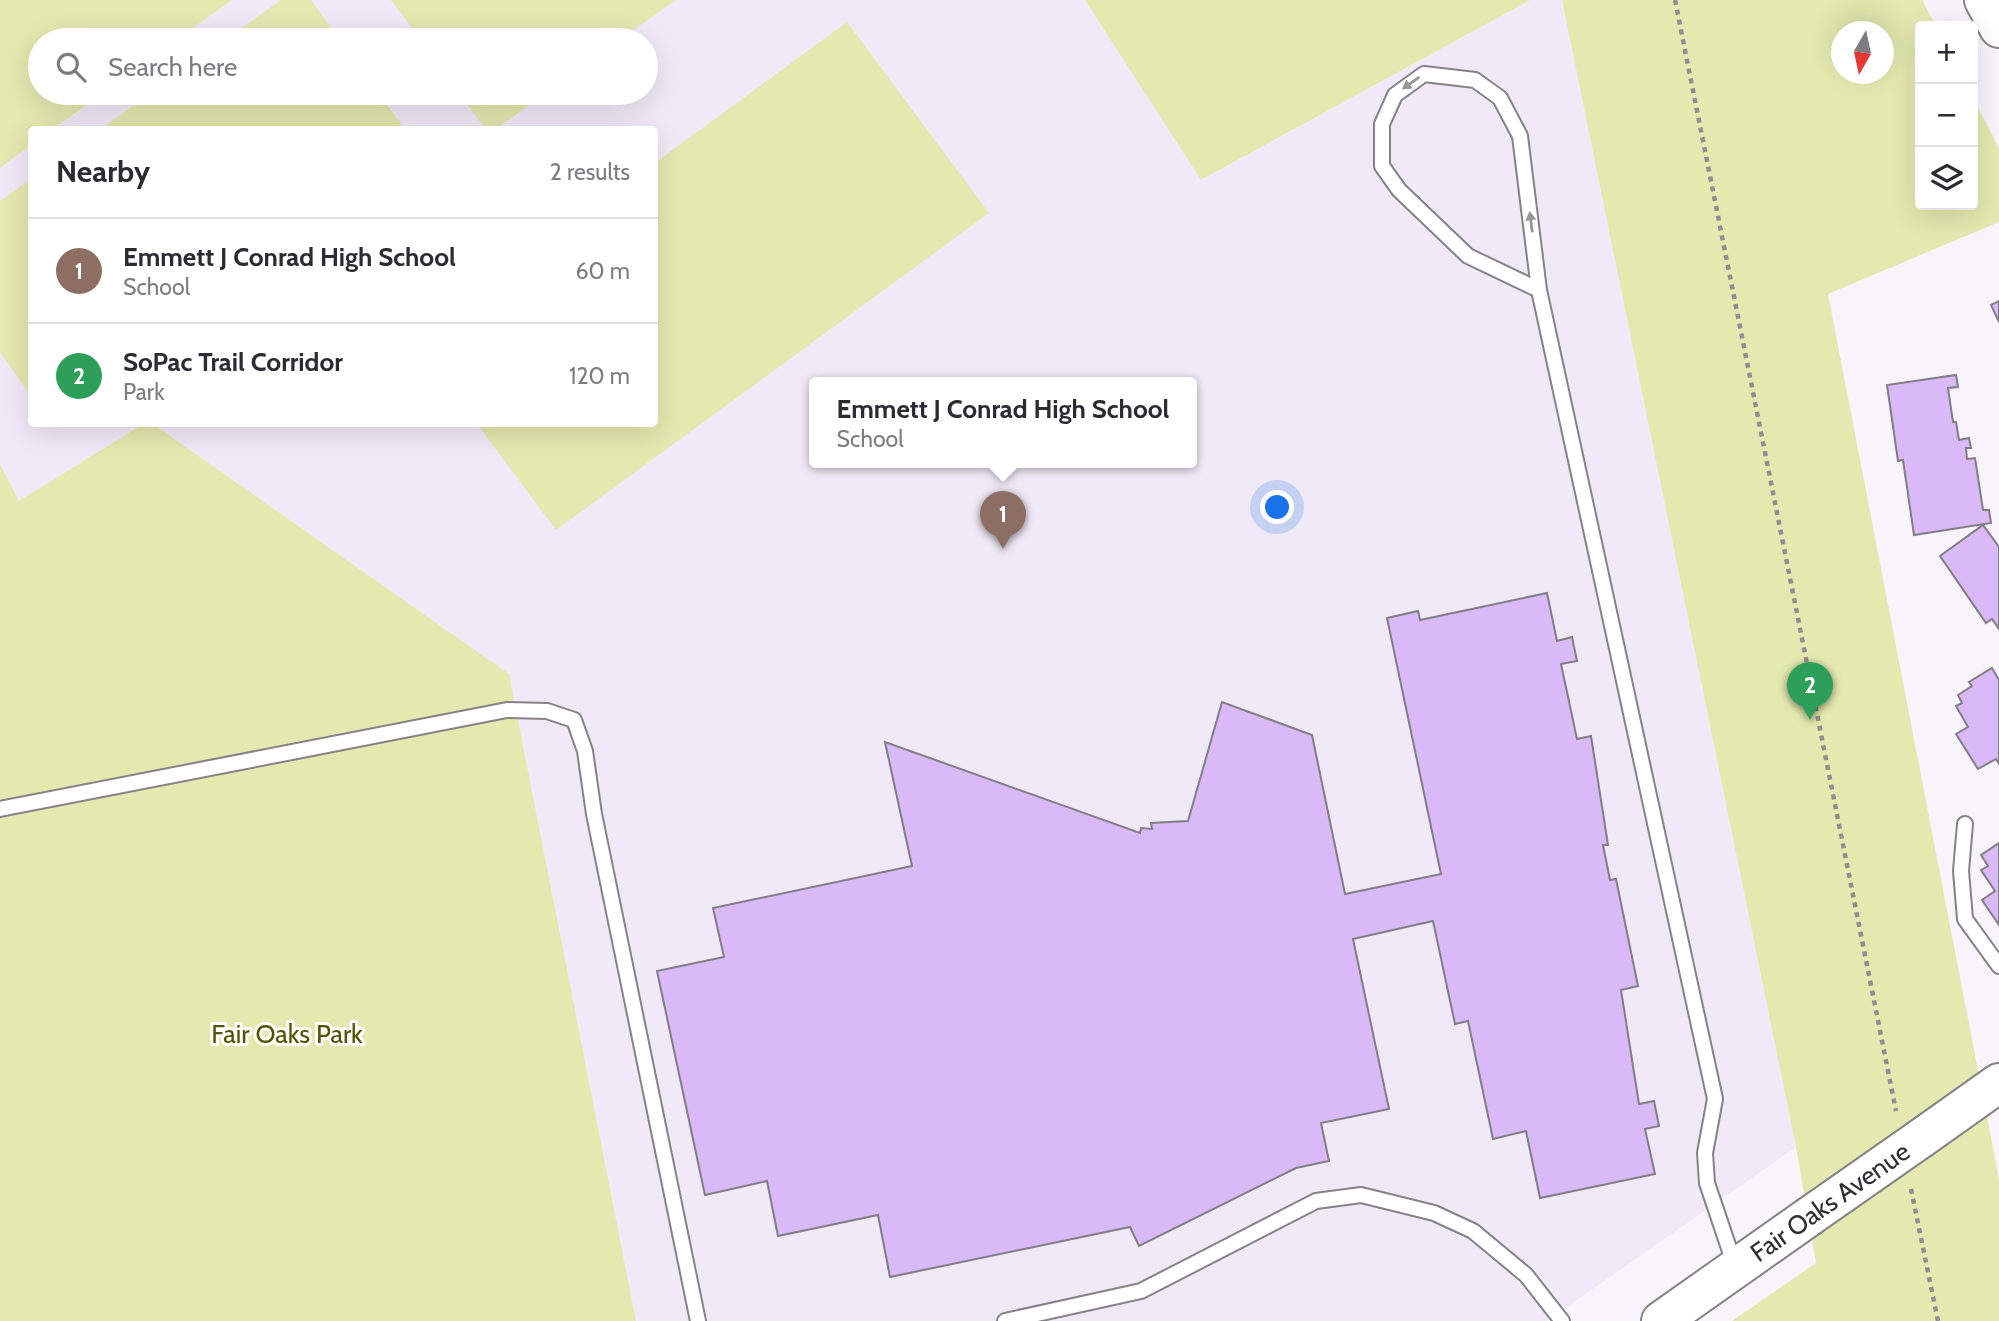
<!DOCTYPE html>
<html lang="en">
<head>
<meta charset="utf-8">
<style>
	:root { --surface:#fff; --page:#f7f7f7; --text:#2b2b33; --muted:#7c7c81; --line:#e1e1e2; --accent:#8a5bd4 }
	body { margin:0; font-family:Cabin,sans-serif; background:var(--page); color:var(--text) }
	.controls { position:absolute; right:21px; top:21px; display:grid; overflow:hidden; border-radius:7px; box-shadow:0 7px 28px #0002 }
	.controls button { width:63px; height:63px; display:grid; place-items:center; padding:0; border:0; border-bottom:2px solid var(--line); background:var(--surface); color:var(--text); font:35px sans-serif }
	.compass { position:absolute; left:1831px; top:21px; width:63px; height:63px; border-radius:50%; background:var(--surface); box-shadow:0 7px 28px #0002; rotate:189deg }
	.you { position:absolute; left:1278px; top:508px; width:24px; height:24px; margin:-18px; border:5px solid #fff; border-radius:50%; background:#1a73e8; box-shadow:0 0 0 10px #1a73e833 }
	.badge { display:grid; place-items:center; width:46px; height:46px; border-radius:50%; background:var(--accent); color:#fff; font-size:23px; font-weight:700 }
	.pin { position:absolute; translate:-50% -58px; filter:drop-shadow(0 2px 4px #0008) }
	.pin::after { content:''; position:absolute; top:37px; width:24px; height:21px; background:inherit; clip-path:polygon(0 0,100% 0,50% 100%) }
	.popup { position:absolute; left:809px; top:377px; width:388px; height:91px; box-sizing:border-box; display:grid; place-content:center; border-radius:7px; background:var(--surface); filter:drop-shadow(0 2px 5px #0005); font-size:23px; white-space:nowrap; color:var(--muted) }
	.popup b { font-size:26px; color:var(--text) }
	.popup::after { content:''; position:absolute; left:50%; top:100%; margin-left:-14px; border:14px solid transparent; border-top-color:var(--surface) }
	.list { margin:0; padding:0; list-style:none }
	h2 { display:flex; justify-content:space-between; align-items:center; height:91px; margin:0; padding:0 28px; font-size:30px }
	h2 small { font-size:23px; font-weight:400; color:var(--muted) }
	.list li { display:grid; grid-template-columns:46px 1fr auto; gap:21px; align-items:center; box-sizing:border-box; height:105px; padding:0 28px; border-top:2px solid var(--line) }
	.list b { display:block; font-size:26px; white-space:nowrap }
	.list p { margin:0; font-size:23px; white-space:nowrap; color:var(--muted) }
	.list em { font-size:23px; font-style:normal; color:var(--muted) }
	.icon { flex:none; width:38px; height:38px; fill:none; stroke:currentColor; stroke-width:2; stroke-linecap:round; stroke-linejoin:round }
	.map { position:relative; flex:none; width:1999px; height:1321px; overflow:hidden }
	.search { position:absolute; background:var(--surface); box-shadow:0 7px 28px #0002; left:28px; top:28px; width:630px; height:77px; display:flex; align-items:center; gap:18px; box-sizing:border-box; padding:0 24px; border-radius:38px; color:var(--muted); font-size:26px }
	.panel { position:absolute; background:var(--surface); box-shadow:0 7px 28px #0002; left:28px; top:126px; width:630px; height:301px; border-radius:7px }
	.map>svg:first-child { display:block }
	.built { fill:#f0e9f7; fill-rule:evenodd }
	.green { fill:#e3e9af; fill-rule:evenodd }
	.building { fill:#d9b9f7; stroke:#817e85; stroke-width:2 }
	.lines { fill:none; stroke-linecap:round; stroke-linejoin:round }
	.lane-casing { stroke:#858288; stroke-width:18 }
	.secondary-casing { stroke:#858288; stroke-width:42 }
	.path { stroke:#918e93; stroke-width:4.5; stroke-dasharray:5 5; stroke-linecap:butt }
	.lane { stroke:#fff; stroke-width:14 }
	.secondary { stroke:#fff; stroke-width:38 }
	.secondary-bridge-casing { stroke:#858288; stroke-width:42; stroke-linecap:butt }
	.secondary-bridge { stroke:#fff; stroke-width:38 }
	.oneway { fill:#989798 }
	.labels { text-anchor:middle; stroke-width:6; stroke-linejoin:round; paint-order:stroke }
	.park-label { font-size:26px; fill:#525600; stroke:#fff }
	.street-label { font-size:26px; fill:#302f32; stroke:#fff }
</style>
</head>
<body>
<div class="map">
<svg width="1999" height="1321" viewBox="0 0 1999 1321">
	<rect width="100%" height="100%" fill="#f8f4fb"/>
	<g class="built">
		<path d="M 232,0 L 1085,0 L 1202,180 L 1530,0 L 1562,0 L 1796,1147 L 1547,1321 L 636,1321 L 509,674 L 153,424 L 654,424 L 654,130 L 53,130 L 104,93 L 646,93 L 646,40 L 176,40 ZM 814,383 L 1192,383 L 1192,463 L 814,463 Z"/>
		<polygon points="31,145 32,424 143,424 19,501 0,464 0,168"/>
	</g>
	<g class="green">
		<polygon points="0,0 232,0 176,40 40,40 40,93 104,93 53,129 32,130 31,145 0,168"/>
		<polygon points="281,0 311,0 340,40 225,40"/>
		<polygon points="391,0 676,0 619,40 421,40"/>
		<polygon points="1085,0 1530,0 1201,180"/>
		<path d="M 1562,0 L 1922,0 L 1936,26 L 1920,26 L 1920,205 L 1973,205 L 1973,98 L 1999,148 L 1999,222 L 1828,294 L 1999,1179 L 1999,1321 L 1732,1321 L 1816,1263 L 1796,1147 ZM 1842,32 L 1884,32 L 1884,74 L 1842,74 Z"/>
		<polygon points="847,22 989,213 556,530 477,424 654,424 655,163"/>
		<polygon points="151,93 378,93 405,129 100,129"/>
		<polygon points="459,93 546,93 495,130 485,129"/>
		<polygon points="31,179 31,396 0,352 0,201"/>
		<polygon points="143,424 153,424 509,674 636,1321 0,1321 0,464 19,501"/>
	</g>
	<g class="building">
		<polygon points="1999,301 1999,322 1991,305"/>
		<polygon points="1956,375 1958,387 1948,388 1953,422 1956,422 1959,440 1969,438 1971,448 1966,448 1967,459 1975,458 1983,510 1989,510 1991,523 1914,535 1903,460 1898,461 1887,385"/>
		<polygon points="1983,525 1999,547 1999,629 1992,619 1986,623 1940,556"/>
		<polygon points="1547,593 1557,641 1572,637 1577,661 1561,664 1577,739 1591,736 1608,845 1603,845 1610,880 1616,879 1638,986 1621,990 1639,1104 1654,1101 1659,1126 1645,1129 1655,1174 1540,1198 1526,1131 1493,1139 1468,1021 1455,1024 1433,921 1353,939 1389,1109 1321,1123 1329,1161 1296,1168 1139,1246 1130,1227 890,1277 878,1215 778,1236 767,1181 705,1195 657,971 724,957 713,908 912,866 885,742 1140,833 1141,828 1152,829 1151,823 1188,821 1222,702 1312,735 1345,894 1441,874 1387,618 1418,611 1420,620"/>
		<polygon points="1992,668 1999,680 1999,764 1996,759 1978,769 1956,734 1968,727 1956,706 1962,703 1958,695 1972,686 1969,682"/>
		<polygon points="1999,843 1999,925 1982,900 1995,891 1981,870 1988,866 1981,855"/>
	</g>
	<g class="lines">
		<defs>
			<g id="lane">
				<polyline points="1539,290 1468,256 1399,190 1382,166 1382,124 1395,95 1424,74 1475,80 1500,98 1520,136 1539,290 1715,1099 1705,1153 1707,1183 1735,1266"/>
				<polyline points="0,809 507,710 547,711 574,720 585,751 594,814 698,1321"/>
				<polyline points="1965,824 1961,871 1965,919 1999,966"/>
				<polyline points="1005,1321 1141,1291 1316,1201 1361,1195 1434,1213 1473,1231 1526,1275 1562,1321"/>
			</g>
			<g id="secondary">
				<polyline points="1984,0 1999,28"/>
				<polyline points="1920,1139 1999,1083"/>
				<polyline points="1661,1321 1807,1218"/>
			</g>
		</defs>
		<use href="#lane" class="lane-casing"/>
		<use href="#secondary" class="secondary-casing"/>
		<g class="path">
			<polyline points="1675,0 1896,1111"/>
			<polyline points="1911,1189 1938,1321"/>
		</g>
		<use href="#lane" class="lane"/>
		<use href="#secondary" class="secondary"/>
		<defs>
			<polyline id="secondary-bridge" points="1807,1218 1920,1139"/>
		</defs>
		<use href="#secondary-bridge" class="secondary-bridge-casing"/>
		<use href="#secondary-bridge" class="secondary-bridge"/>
	</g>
	<defs><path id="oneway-solid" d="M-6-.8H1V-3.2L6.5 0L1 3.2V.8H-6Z" transform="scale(1.75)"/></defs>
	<g class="oneway">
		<use href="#oneway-solid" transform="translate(1411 83) rotate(145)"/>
		<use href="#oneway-solid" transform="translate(1531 222) rotate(-97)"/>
	</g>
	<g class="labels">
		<g class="park-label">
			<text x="287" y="1043">Fair Oaks Park</text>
		</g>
		<g class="street-label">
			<text transform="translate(1830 1202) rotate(-35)" y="9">Fair Oaks Avenue</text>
		</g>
	</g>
</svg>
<div class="controls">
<button>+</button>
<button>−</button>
<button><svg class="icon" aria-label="layers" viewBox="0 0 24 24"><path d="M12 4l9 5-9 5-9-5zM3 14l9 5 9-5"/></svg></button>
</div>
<svg class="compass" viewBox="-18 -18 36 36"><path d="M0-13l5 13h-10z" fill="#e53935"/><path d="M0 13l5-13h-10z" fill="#7c7c81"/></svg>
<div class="you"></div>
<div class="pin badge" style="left:1003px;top:549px;background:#8d6e63">1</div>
<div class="popup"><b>Emmett J Conrad High School</b>School</div>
<div class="pin badge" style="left:1810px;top:720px;background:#2e9e5b">2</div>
<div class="search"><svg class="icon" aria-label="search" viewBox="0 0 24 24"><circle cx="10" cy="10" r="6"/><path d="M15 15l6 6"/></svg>Search here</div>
<section class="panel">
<h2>Nearby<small>2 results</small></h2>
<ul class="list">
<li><span class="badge" style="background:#8d6e63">1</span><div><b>Emmett J Conrad High School</b><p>School</p></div><em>60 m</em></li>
<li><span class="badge" style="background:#2e9e5b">2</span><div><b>SoPac Trail Corridor</b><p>Park</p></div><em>120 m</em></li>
</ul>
</section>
</div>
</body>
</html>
